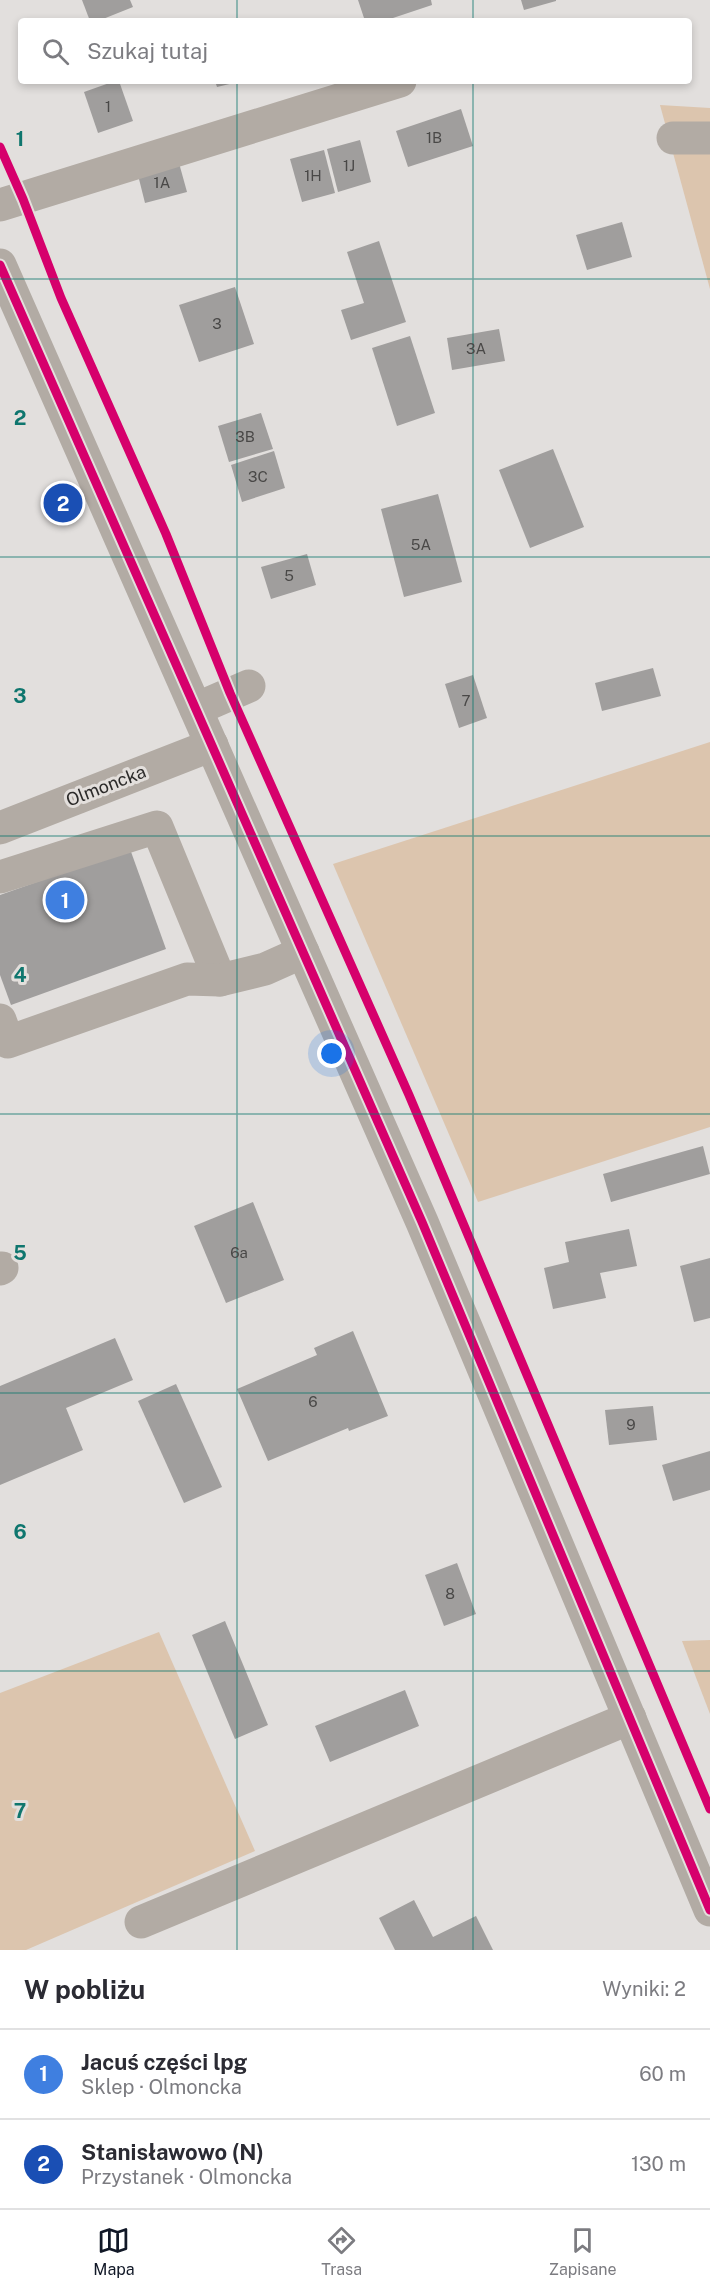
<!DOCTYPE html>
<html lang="pl">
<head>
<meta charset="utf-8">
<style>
	:root { --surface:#fff; --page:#f2f2f3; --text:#2b2b33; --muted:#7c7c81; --line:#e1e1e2; --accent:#111827 }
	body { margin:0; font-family:"Public Sans",sans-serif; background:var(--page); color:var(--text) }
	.you { position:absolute; left:332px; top:1054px; width:21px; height:21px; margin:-15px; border:4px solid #fff; border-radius:50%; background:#1a73e8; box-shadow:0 0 0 9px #1a73e833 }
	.badge { display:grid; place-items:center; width:39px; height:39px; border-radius:50%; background:var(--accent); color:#fff; font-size:20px; font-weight:700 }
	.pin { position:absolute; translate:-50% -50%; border:3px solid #fff; box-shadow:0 2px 6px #0006 }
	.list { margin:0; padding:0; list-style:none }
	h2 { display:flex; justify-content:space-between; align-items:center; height:78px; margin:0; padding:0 24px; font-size:26px }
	h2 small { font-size:20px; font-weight:400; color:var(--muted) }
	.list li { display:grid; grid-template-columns:39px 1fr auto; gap:18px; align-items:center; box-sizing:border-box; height:90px; padding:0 24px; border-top:2px solid var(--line) }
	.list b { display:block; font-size:22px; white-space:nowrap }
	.list p { margin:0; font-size:20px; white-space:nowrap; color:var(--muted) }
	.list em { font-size:20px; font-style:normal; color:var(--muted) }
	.icon { flex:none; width:33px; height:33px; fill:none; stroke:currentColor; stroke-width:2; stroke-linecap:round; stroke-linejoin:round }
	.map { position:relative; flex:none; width:710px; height:1950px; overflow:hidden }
	.search { position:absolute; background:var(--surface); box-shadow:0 3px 9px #0003; left:18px; right:18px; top:18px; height:66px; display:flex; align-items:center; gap:15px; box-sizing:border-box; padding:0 21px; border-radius:6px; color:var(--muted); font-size:22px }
	.sheet { height:258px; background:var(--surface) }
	nav { display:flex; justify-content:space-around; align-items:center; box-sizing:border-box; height:84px; border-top:2px solid var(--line); background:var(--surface); font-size:16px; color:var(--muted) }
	nav a { display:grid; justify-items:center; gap:3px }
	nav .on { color:var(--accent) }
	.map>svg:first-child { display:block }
	.green { fill:#dcc5ae }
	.building { fill:#a09e9d }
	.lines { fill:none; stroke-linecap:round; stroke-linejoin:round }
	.minor { stroke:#b2aba4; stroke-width:33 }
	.cycleway-casing { stroke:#e3dfdc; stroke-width:13 }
	.cycleway { stroke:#d6006c; stroke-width:9 }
	.grid { fill:none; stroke:#0f766e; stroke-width:1.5; stroke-opacity:0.55 }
	.labels { text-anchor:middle; stroke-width:6; stroke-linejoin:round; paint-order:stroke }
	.number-label { font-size:15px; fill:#494847 }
	.street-label { font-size:18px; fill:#2c2b2a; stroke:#e3dfdc }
	.grid-label { font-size:20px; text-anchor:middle; font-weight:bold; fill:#0f766e; stroke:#e3dfdc; stroke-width:6; stroke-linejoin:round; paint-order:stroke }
</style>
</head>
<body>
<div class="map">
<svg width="710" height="1950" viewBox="0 0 710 1950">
	<rect width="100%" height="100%" fill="#e2dfdd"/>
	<g class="green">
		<polygon points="660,105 710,108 710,289"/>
		<polygon points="710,742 710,1127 478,1202 333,864"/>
		<polygon points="159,1632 255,1851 26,1950 0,1950 0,1693"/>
		<polygon points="710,1640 710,1714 682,1641"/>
	</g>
	<g class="building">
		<polygon points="82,0 130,0 133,7 98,21 90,21"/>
		<polygon points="358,0 431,0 432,5 384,21 365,21"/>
		<polygon points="521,0 556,0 556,1 524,10"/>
		<polygon points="115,81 119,81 133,121 98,133 84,92"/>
		<polygon points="215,81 238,81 238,82 217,87"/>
		<polygon points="461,109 473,146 408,167 396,131"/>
		<polygon points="360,140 371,182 338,192 327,149"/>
		<polygon points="324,150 335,193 302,202 290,159"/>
		<polygon points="179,163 187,192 145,203 138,175"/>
		<polygon points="622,222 632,257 587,270 576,235"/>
		<polygon points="379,241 406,322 351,340 341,310 364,303 347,252"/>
		<polygon points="235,287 254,344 199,362 179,305"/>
		<polygon points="499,329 505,361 452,370 447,338"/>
		<polygon points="410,336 435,413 397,426 372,348"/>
		<polygon points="261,413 273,449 229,462 218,426"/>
		<polygon points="553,449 584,527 530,548 499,470"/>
		<polygon points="274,451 285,488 242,502 231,465"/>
		<polygon points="438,494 462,582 404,597 381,509"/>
		<polygon points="307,554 316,585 271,599 261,567"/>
		<polygon points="653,668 661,696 602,711 595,683"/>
		<polygon points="473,675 487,718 459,728 445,684"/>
		<polygon points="130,849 166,949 11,1005 0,975 0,895"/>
		<polygon points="703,1146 710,1174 611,1202 603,1174"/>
		<polygon points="253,1202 284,1280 226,1303 194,1226"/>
		<polygon points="629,1229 637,1266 600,1273 606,1298 553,1309 544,1268 569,1262 565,1242"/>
		<polygon points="710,1258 710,1318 694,1322 680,1266"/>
		<polygon points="353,1331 388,1416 349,1431 348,1428 268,1461 237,1389 317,1355 314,1348"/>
		<polygon points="115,1338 133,1380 66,1408 83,1450 0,1485 0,1386"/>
		<polygon points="176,1384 222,1487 184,1503 138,1401"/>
		<polygon points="653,1406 657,1440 609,1445 605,1410"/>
		<polygon points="710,1451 710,1490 673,1501 662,1465"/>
		<polygon points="457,1563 476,1614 444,1626 425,1575"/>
		<polygon points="225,1621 268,1725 235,1739 192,1635"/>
		<polygon points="405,1690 419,1726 330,1762 315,1726"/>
		<polygon points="414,1900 433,1937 476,1916 493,1950 395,1950 379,1918"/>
	</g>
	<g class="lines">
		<g class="minor">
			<polyline points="673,138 710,138"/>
			<polyline points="0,205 400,81"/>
			<polyline points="0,265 422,1222 710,1910"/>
			<polyline points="196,709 249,686"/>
			<polyline points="0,828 212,745"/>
			<polyline points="0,877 157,827 220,980"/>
			<polyline points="0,1020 8,1042 187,979 220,980 265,969 303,952"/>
			<polyline points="0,1269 2,1268"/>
			<polyline points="141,1922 630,1718"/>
		</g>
		<defs>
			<g id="cycleway">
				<polyline points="0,147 23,199 61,298 166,534 230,693 409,1095 710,1809"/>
				<polyline points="0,265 422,1222 710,1910"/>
			</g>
		</defs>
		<use href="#cycleway" class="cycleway-casing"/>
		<use href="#cycleway" class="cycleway"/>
	</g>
	<path class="grid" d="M 237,0 L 237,21M 473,0 L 473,21M 237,81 L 237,1950M 473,81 L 473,1950M 0,279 L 710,279M 0,557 L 710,557M 0,836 L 710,836M 0,1114 L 710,1114M 0,1393 L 710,1393M 0,1671 L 710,1671"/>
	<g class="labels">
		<g class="number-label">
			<text x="108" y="112">1</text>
			<text x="434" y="143">1B</text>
			<text x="349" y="171">1J</text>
			<text x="313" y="181">1H</text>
			<text x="162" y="188">1A</text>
			<text x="217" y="329">3</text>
			<text x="476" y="354">3A</text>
			<text x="245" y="442">3B</text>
			<text x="258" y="482">3C</text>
			<text x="421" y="550">5A</text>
			<text x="289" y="581">5</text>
			<text x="466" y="706">7</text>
			<text x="239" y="1258">6a</text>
			<text x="313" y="1407">6</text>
			<text x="631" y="1430">9</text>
			<text x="450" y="1599">8</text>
		</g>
		<g class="street-label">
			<text transform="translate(106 786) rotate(-21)" y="6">Olmoncka</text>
		</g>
	</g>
	<g class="grid-label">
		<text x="20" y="146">1</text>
		<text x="20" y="425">2</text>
		<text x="20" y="703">3</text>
		<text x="20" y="982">4</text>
		<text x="20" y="1260">5</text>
		<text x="20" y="1539">6</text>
		<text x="20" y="1818">7</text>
	</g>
</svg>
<div class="you"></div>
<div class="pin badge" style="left:65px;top:900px;background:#3f7fe0">1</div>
<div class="pin badge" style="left:63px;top:503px;background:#1a4fb4">2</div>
<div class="search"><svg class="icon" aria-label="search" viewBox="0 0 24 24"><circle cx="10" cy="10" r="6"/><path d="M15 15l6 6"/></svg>Szukaj tutaj</div>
</div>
<section class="sheet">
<h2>W pobliżu<small>Wyniki: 2</small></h2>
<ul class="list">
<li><span class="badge" style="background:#3f7fe0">1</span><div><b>Jacuś części lpg</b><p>Sklep · Olmoncka</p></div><em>60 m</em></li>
<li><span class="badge" style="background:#1a4fb4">2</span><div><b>Stanisławowo (N)</b><p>Przystanek · Olmoncka</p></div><em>130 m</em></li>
</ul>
</section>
<nav>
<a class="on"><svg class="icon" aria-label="map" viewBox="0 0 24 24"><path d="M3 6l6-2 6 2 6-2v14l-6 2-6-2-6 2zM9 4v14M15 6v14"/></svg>Mapa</a>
<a><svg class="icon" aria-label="directions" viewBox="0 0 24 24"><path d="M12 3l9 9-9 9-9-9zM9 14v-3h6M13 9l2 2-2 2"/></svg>Trasa</a>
<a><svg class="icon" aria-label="saved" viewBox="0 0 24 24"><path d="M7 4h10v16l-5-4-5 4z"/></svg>Zapisane</a>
</nav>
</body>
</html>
